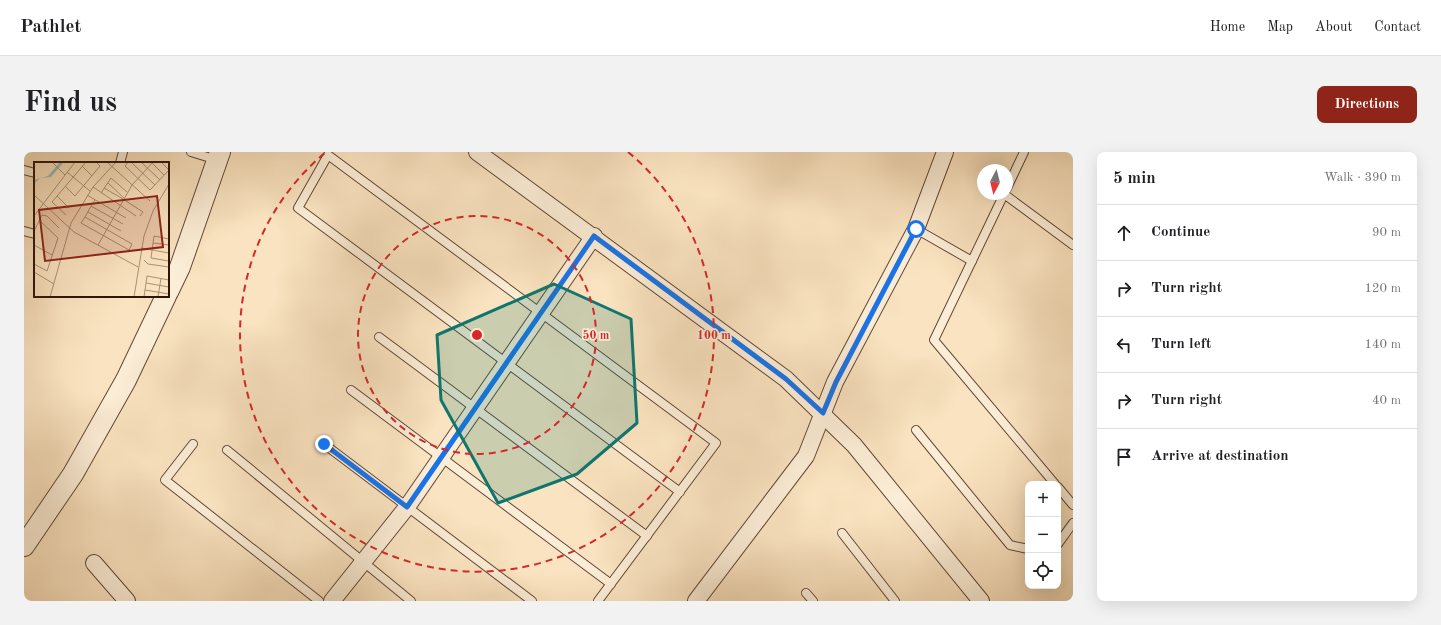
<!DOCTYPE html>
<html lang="en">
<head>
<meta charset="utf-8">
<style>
	:root { --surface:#fff; --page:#f2f2f2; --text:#202124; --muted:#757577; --line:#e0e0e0; --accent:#8f2418 }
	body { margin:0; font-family:"Old Standard TT",serif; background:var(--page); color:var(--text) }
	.controls { position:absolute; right:12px; bottom:12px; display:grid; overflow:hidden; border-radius:8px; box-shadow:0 4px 16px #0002 }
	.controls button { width:36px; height:36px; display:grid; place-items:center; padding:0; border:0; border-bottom:1px solid var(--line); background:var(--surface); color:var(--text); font:20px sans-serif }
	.compass { position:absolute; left:953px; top:12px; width:36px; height:36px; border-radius:50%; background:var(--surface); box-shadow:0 4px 16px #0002; rotate:187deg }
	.stop { position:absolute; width:12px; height:12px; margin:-9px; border:3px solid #1a73e8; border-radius:50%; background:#fff }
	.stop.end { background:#1a73e8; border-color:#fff; box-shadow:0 1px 4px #0008 }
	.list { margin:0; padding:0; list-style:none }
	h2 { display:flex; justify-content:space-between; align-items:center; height:52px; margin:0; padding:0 16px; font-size:17px }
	h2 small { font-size:13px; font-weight:400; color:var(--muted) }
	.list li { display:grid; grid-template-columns:26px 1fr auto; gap:12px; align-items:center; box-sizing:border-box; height:56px; padding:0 16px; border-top:1px solid var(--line) }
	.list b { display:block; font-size:15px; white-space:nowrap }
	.list em { font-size:13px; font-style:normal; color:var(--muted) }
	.icon { flex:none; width:22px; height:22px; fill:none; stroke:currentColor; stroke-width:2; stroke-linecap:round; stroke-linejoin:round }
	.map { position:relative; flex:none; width:1049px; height:449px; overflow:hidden; border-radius:8px }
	header { display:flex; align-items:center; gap:24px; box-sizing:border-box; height:56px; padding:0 20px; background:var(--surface); border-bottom:1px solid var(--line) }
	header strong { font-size:19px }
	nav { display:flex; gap:22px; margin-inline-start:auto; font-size:14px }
	.intro { display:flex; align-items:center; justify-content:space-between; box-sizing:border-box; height:96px; padding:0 24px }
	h1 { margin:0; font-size:28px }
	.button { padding:10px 18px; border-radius:8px; background:var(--accent); color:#fff; font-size:14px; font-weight:700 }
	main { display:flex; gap:24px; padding:0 24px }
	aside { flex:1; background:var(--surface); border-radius:8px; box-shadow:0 4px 16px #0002 }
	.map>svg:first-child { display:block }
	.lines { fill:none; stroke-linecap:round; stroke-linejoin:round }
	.service-casing { stroke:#624837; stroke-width:10 }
	.minor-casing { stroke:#624837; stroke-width:18 }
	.tertiary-casing { stroke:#624837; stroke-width:22 }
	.service { stroke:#fcedd6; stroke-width:8 }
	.minor { stroke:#fcedd6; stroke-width:16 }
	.tertiary { stroke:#fcedd6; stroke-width:20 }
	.route { stroke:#1a73e8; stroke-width:5 }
	.marked { fill:#0f766e; fill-opacity:0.2; stroke:#0f766e; stroke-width:3; stroke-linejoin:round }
	.ring { fill:none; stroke:#d62828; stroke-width:2; stroke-dasharray:7 5 }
	.inset-road { fill:none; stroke:#a99177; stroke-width:1 }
	.view { fill:#8f2418; fill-opacity:0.15; stroke:#8f2418; stroke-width:2 }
	.inset-edge { fill:none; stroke:#2f1509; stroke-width:2 }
	.centre { fill:#d62828; stroke:#fcedd6; stroke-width:2 }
	.ring-label { font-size:12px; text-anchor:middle; font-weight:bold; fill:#d62828; stroke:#fcedd6; stroke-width:3.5; stroke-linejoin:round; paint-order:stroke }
</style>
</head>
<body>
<header>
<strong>Pathlet</strong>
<nav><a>Home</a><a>Map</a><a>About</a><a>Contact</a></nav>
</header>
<div class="intro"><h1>Find us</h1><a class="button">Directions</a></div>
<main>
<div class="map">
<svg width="1049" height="449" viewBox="0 0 1049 449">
	<rect width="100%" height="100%" fill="#fae3c0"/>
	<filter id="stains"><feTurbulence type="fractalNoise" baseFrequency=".005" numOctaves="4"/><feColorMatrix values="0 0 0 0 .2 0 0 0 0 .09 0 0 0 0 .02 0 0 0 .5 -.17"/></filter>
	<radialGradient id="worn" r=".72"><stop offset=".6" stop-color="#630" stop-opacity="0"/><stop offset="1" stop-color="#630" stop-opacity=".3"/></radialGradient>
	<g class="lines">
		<defs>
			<g id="service">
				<polyline points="167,0 193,8"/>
				<polyline points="96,11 99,0"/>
				<polyline points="0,18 11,21"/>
				<polyline points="983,36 1000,0"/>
				<polyline points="980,42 910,188 1031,332"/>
				<polyline points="980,42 1049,93"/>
				<polyline points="892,77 948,109"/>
				<polyline points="0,79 11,82"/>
				<polyline points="355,185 623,384"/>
				<polyline points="327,238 587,432"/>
				<polyline points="892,278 986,393 1004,397"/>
				<polyline points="169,292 141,328 295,449"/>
				<polyline points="300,292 508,449"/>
				<polyline points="203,298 387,449"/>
				<polyline points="1034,335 1049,353"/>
				<polyline points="818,381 871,449"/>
				<polyline points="1034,392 1049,371"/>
				<polyline points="782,441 789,449"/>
				<polyline points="574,449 692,291 304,3 274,56 656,340"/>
			</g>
			<g id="minor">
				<polyline points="453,0 762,227 830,293 957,449"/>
				<polyline points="70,411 103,449"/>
				<polyline points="308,449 383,355 570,84"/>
				<polyline points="672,449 782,304 811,230 892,77 921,0"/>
			</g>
			<g id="tertiary">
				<polyline points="144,140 156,115 196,0"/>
				<polyline points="0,394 49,322 102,228 142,144"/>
			</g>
		</defs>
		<use href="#service" class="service-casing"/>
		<use href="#minor" class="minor-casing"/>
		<use href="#tertiary" class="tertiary-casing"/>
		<use href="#service" class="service"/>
		<use href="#minor" class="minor"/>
		<use href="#tertiary" class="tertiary"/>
	</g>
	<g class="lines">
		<polyline class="route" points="300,292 383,355 570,84 762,227 799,261 812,230 892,77"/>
	</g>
	<path class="marked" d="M 530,132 L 607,167 L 613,271 L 553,322 L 474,351 L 417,248 L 413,183 Z"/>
	<g class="ring">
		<circle cx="453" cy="183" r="119"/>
		<path d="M604 0A237 237 0 1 1 302 0"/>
	</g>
	<g transform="translate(10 10)">
		<rect width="135" height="135" fill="#fae3c0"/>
		<path d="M 26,0 L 30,0 L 17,15 L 6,16 L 0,22 L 0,18 L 14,14 Z" fill="#a2bcbc"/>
		<path class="inset-road" d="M 18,0 L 31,13M 73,0 L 116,39M 94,0 L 91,4 L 116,28 L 135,8 L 127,0M 97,0 L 121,23M 107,0 L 126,18M 117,0 L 130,13M 48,4 L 58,14M 33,10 L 56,29M 74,21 L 90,36M 31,24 L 41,34 L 66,4 L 62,0M 59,25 L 102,54M 70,26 L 89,37M 67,31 L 77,16 L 93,30M 0,33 L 40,70 L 104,105M 53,33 L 92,56M 23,34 L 35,46M 89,37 L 109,50 L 106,54M 57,44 L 89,62M 54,50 L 87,69M 32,53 L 18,40 L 52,0M 0,54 L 41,0M 51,55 L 98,82 L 95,88 L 47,61 L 51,55 L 57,44 L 61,38M 0,69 L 8,53 L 13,54 L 25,66M 135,77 L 120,74 L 117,96 L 135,99M 119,81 L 135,83M 0,83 L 18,93M 64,83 L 98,23 L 119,0M 107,86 L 135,91M 110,98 L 114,102 L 135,105M 0,102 L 13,109 L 24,76 L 5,58M 0,110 L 20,122M 112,121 L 135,125M 111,128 L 135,132M 16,135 L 37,61 L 59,25 L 82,0M 100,135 L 110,74 L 119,49 L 135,22M 110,135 L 113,114 L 135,118M 124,135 L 127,116"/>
		<path class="view" d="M 123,34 L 129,85 L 11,99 L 5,48 Z"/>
		<rect width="135" height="135" class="inset-edge"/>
	</g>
	<circle cx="453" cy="183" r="6" class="centre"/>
	<g class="ring-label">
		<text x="572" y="187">50 m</text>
		<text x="690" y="187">100 m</text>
	</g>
	<rect width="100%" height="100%" filter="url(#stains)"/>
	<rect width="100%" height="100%" fill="url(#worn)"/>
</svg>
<div class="controls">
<button>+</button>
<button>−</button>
<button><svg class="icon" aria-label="locate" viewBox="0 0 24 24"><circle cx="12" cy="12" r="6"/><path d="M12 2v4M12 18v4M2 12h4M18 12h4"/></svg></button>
</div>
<svg class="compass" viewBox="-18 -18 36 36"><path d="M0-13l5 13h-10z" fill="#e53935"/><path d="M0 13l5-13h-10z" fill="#757577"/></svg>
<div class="stop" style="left:892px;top:77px"></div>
<div class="stop end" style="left:300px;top:292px"></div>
</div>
<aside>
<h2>5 min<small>Walk · 390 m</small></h2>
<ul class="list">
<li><svg class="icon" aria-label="ahead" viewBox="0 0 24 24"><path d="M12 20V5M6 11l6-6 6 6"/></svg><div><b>Continue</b></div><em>90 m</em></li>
<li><svg class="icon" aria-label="right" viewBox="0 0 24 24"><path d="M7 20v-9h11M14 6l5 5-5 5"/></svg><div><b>Turn right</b></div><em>120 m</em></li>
<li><svg class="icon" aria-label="left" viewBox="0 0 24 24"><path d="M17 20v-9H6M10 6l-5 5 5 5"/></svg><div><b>Turn left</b></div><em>140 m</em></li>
<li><svg class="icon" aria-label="right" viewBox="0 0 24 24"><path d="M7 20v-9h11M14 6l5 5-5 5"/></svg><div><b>Turn right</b></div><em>40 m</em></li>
<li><svg class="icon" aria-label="arrive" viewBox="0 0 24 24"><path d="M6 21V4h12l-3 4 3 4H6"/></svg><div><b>Arrive at destination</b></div></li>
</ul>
</aside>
</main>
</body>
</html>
